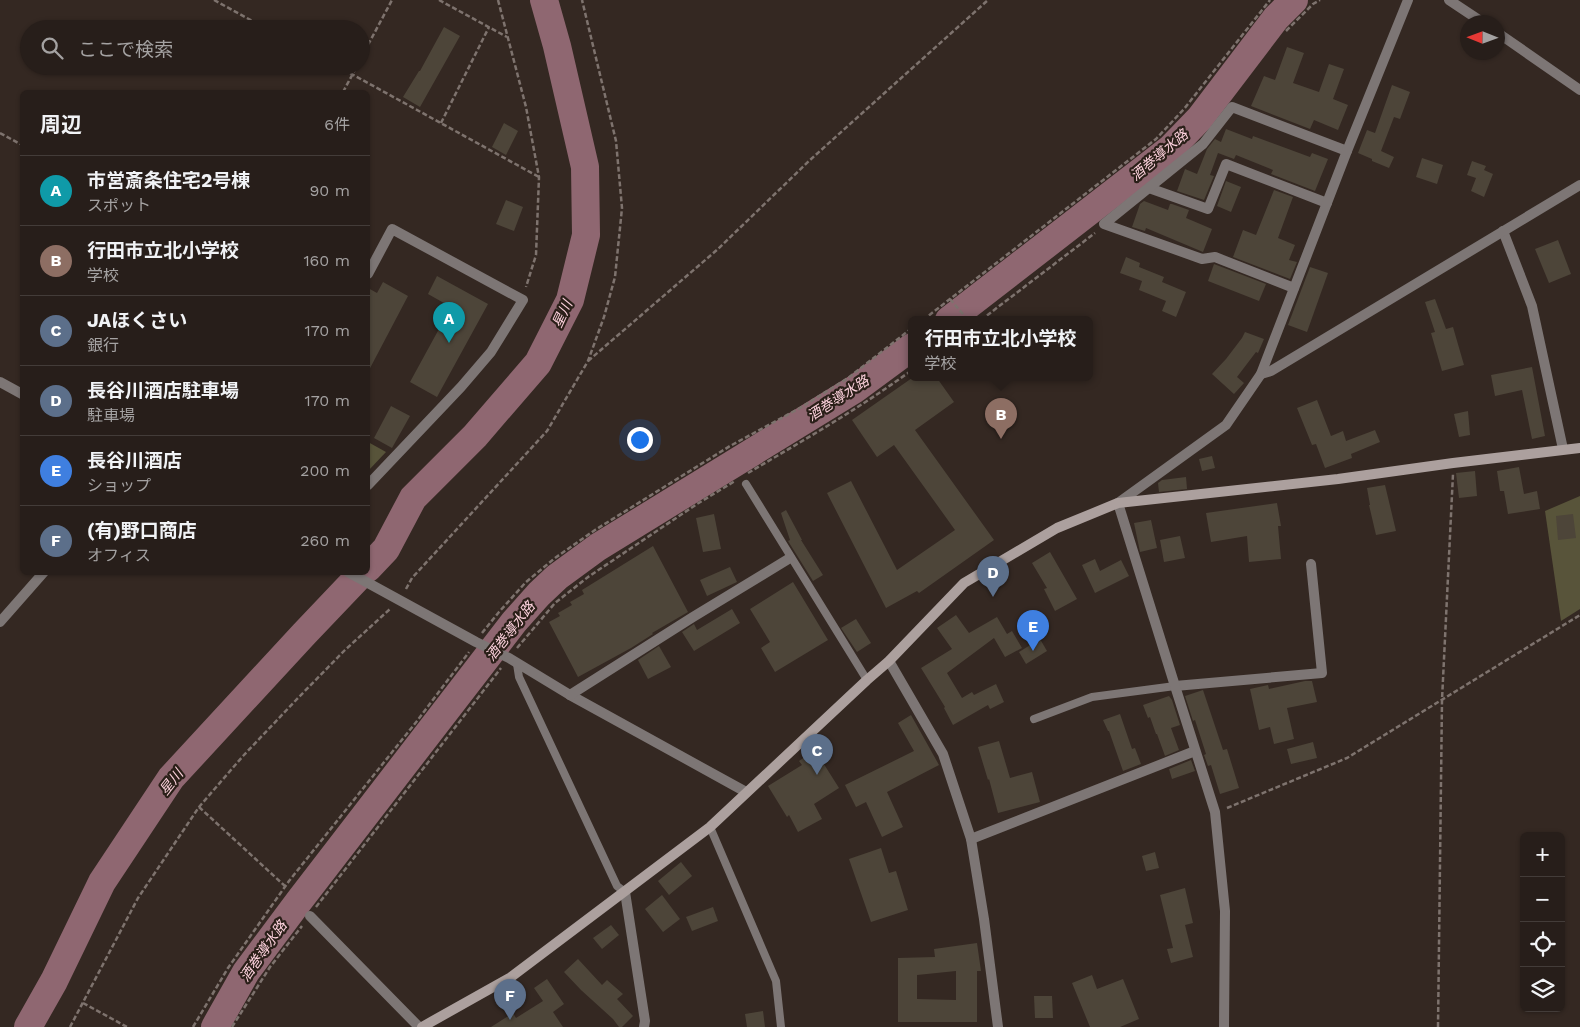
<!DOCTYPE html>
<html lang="ja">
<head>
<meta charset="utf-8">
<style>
	:root { --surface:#271e1a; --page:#2f2723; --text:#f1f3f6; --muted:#a4a2a2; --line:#433c39; --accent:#0b8043 }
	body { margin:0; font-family:"Work Sans","Noto Sans JP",sans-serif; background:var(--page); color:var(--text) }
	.controls { position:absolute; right:15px; bottom:15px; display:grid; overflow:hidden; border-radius:8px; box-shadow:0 1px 4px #0004 }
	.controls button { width:45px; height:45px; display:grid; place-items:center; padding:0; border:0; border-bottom:1px solid var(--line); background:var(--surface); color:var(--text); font:25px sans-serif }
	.compass { position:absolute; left:1460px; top:15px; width:45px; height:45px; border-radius:50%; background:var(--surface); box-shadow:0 1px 4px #0004; rotate:271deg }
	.you { position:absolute; left:639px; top:439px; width:18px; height:18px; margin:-12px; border:4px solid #fff; border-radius:50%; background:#1a73e8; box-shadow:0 0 0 8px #1a73e833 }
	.badge { display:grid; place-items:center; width:32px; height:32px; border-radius:50%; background:var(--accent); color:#fff; font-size:16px; font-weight:700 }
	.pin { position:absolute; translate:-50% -41px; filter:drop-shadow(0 1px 2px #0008) }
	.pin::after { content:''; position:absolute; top:26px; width:18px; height:15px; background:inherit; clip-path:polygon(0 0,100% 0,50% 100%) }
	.popup { position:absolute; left:908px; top:316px; width:185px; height:65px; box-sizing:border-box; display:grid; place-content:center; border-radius:8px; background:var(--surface); filter:drop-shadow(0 1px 4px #0005); font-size:16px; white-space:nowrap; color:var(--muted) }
	.popup b { font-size:19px; color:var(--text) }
	.popup::after { content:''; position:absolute; left:50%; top:100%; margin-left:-10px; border:10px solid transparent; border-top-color:var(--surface) }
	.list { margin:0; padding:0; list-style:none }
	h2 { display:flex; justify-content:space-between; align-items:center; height:65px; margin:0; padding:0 20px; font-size:21px }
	h2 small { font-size:16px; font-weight:400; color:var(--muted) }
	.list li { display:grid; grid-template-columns:32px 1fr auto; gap:15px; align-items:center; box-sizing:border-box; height:70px; padding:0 20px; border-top:1px solid var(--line) }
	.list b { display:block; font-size:19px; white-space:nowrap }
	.list p { margin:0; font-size:16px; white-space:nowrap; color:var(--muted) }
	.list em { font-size:16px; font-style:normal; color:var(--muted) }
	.icon { flex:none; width:28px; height:28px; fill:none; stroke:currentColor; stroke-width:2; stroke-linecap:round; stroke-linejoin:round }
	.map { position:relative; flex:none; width:1580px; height:1027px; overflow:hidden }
	.search { position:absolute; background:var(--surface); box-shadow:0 1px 4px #0004; left:20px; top:20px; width:350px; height:55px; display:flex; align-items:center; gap:12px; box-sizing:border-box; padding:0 18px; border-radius:28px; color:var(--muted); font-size:19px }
	.panel { position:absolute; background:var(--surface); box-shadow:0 1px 4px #0004; left:20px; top:90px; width:350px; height:485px; border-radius:8px }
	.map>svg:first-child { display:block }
	.green { fill:#58543a }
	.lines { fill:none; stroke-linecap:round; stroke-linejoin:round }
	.river { stroke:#8f6771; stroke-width:28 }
	.building { fill:#4d4539; fill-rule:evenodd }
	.path { stroke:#7e736e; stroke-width:2.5; stroke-dasharray:5 2.5; stroke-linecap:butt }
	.lane { stroke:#7d7675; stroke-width:8 }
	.street { stroke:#7d7675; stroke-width:10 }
	.secondary { stroke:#aca09e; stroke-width:10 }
	.labels { text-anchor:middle; stroke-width:4.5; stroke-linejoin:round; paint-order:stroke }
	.water-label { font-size:14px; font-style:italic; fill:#fdd2dd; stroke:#2a1f18 }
</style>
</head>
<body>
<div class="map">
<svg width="1580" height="1027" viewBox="0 0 1580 1027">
	<rect width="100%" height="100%" fill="#342822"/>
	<g class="green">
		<polygon points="368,442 386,452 368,471"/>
		<polygon points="1580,496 1580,609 1561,621 1545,511"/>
	</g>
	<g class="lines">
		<g class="river">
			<polyline points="949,320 1171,148 1200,118 1276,18 1294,0"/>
			<polyline points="368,568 386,549 413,498 475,436 538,363 570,300 586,235 585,167 557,46 544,0"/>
			<polyline points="28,1027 54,981 102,882 171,778 304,634 363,572"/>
			<polyline points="215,1027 246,972 299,901 514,622 539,594 557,577 598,547 855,389 912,347"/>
		</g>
	</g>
	<g class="building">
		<polygon points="444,27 460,36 420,107 403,97 419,71 420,71"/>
		<polygon points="1287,47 1304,53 1293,83 1319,92 1329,64 1344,69 1333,99 1348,105 1338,130 1314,120 1310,129 1251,106 1264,76 1275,80"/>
		<polygon points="1392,85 1410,92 1400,119 1394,117 1381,151 1394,157 1389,168 1372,161 1372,159 1358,153 1367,130 1375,133"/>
		<polygon points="504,123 518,131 506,155 492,147"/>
		<polygon points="1226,129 1252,139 1253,136 1310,157 1312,153 1328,159 1315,191 1271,174 1273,170 1236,155 1234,159 1218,153 1210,175 1214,176 1204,200 1177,191 1185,169 1197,174 1207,149 1215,139 1221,142"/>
		<polygon points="1422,158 1443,165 1437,184 1416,177"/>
		<polygon points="1472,161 1486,166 1484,170 1493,174 1484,197 1471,191 1476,178 1467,175"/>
		<polygon points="1226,181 1241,187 1231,212 1217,206"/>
		<polygon points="1274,190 1293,197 1278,238 1295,245 1289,260 1297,262 1290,279 1233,257 1243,230 1256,235"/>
		<polygon points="506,200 523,207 514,231 496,224"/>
		<polygon points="1144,201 1168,210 1170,204 1172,204 1189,210 1186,218 1212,229 1203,252 1146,228 1145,231 1132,227 1140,204"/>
		<polygon points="1558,240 1571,274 1549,283 1535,249"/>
		<polygon points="1126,257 1140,263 1139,267 1164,277 1162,282 1186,292 1176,317 1162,311 1166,301 1139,290 1142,281 1120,273"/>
		<polygon points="1214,264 1266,284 1259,301 1208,281"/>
		<polygon points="1310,267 1328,273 1307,332 1288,325"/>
		<polygon points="437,276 488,304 437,397 410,382 451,307 428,294"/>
		<polygon points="383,282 408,296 368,372 368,288 377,293"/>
		<polygon points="1435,299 1446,329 1453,327 1464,365 1442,371 1431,333 1435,332 1425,302"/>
		<polygon points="1245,332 1264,339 1258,353 1256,352 1237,377 1244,383 1234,394 1212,374 1226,359 1242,338"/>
		<polygon points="1532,367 1545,436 1532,439 1522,390 1495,396 1491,375"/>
		<polygon points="912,378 937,378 954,402 915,430 994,540 919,593 917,591 886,608 827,493 851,481 897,570 955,530 894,445 877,457 852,420"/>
		<polygon points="1317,400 1331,436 1343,431 1346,441 1375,430 1380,442 1351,454 1352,458 1325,468 1316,444 1312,445 1297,408"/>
		<polygon points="391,406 410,416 392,448 374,438"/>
		<polygon points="1468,411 1470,435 1459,437 1454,414"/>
		<polygon points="1212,456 1215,468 1202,471 1199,459"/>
		<polygon points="1519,467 1524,494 1537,491 1540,509 1508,514 1504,491 1500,491 1497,471"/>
		<polygon points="1475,471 1477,496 1459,498 1456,473"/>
		<polygon points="1186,477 1187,489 1159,492 1158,483 1162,480"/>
		<polygon points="1385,485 1396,531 1376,535 1369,505 1370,505 1367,488"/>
		<polygon points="1277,503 1281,526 1278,526 1281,559 1249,562 1247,536 1211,542 1206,513"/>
		<polygon points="786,510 802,540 801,540 823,575 813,581 788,541 790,540 781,513"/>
		<polygon points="714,514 721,549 703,552 696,518"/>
		<polygon points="1573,514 1576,538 1558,540 1556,516"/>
		<polygon points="1151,520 1157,548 1140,552 1134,523"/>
		<polygon points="1180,536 1185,558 1164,562 1160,540"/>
		<polygon points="653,546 688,612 652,633 653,634 631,648 578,677 549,622 560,616 558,613 572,605 570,602 584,594 582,590"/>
		<polygon points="1050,552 1077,599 1055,611 1044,589 1047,588 1032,563"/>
		<polygon points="1095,559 1100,571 1121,560 1129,576 1095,593 1082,565"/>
		<polygon points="730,567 737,582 707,596 700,580"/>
		<polygon points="793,582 828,640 775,672 761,648 770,642 750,609"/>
		<polygon points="732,609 740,623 694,651 682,632 694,624 697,630"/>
		<polygon points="956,615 969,633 997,617 1007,634 1012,631 1022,648 1005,657 994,638 947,673 962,698 972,692 974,695 996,684 1004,702 990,709 988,705 953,725 944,708 945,707 921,668 952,649 937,628"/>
		<polygon points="856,619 871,643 857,652 841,628"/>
		<polygon points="1040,639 1047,651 1026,664 1019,652"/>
		<polygon points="659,646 671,667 648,679 638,660"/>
		<polygon points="1305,681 1312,681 1317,702 1287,708 1294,739 1274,744 1270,727 1259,730 1250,689 1268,685 1269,689"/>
		<polygon points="1203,690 1223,750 1227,749 1239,788 1220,794 1211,765 1208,766 1204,755 1206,754 1195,720 1193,721 1185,696"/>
		<polygon points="1169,696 1172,700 1180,725 1171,728 1179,750 1165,756 1157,734 1156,734 1150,717 1148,718 1143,705"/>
		<polygon points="1120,714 1132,749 1135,748 1141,764 1123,771 1109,731 1108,731 1103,720"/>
		<polygon points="911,715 939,765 887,792 903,827 882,837 866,802 856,807 845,785 914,751 898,723"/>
		<polygon points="999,741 1010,778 1032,772 1040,802 998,813 989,779 988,780 978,747"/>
		<polygon points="1313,742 1317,758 1291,764 1287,749"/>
		<polygon points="815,750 839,788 814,804 822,819 798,832 789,815 787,817 768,786 802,765 799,761"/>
		<polygon points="1191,760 1195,771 1172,779 1169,769"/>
		<polygon points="881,848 889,873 896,871 908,910 871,922 849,859"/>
		<polygon points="1155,852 1159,868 1146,871 1142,856"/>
		<polygon points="681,862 692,876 669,895 658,881"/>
		<polygon points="1185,888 1193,923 1185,925 1193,957 1171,963 1167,949 1173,948 1160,895"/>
		<polygon points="662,895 680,919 663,932 645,909"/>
		<polygon points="713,907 718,921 692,931 686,917"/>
		<polygon points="611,925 619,935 602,949 593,938"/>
		<path d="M 977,943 L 981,971 L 977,971 L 977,1022 L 898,1022 L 898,958 L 935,957 L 934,949 ZM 956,971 L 956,1000 L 917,999 L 917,975 Z"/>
		<polygon points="578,959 602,985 607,980 623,994 617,999 633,1016 622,1027 619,1027 613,1019 581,990 564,972"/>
		<polygon points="1092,975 1097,989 1123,979 1139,1019 1120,1027 1090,1027 1072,983"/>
		<polygon points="547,979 564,1004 553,1012 563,1027 491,1027 513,1013 516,1018 543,1001 534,988"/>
		<polygon points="1034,996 1052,996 1053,1018 1035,1018"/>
		<polygon points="763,1011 765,1027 747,1027 745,1014"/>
	</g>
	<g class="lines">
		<g class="path">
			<polyline points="214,0 267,29"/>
			<polyline points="439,0 507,37"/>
			<polyline points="498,0 526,107 539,177 536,255 526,287"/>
			<polyline points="1286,31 1313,4 1320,0"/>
			<polyline points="361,58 392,0"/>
			<polyline points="337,66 539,177"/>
			<polyline points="343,92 357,66"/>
			<polyline points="441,123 489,27"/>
			<polyline points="0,133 22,145"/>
			<polyline points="950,299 968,320"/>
			<polyline points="923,320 1156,139 1184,109 1270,0"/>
			<polyline points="981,320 1095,233"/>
			<polyline points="588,361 718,249 810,160 988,0"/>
			<path d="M 748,473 C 804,440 860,408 912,370"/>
			<polyline points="406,589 412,578 547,431 588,361 604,317 615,277 622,208 616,141 582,0"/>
			<polyline points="482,633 499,612 526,582 555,558 595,530 730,446 800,408 848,378 912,328"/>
			<polyline points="517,648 555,603 588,577 697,504 735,481"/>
			<polyline points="199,807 286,887"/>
			<polyline points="1227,808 1347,758 1580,615"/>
			<polyline points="316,907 501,668"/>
			<polyline points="83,1003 127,1027"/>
			<polyline points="70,1027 138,898 199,807 243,756 298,698 345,650 390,609"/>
			<polyline points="193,1027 228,968 289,881 417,721 469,652"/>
			<polyline points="232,1027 270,967 302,926"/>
			<polyline points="1438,1027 1442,700 1453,474"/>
		</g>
		<g class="lane">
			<polyline points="746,484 867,680"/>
			<polyline points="517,664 519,677 617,886 625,892"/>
			<polyline points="1034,719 1092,697 1175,686"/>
			<polyline points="710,827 776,981 781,1027"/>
		</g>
		<g class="street">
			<polyline points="1449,0 1482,22"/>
			<polyline points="1498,33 1580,90"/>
			<polyline points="1149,188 1208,209 1226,164 1327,203"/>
			<polyline points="1503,231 1532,306 1563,449"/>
			<polyline points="368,274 392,229 523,300 491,352 461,387 368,485"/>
			<polyline points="1294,288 1215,257 1202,259 1104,224 1203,144 1232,107 1347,151"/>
			<polyline points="1261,374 1271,371 1580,185"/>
			<polyline points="0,382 22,394"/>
			<polyline points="348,572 476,642 509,658 570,695 746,792"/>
			<polyline points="0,622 44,572"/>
			<polyline points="889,661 943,754 971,839 984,919 998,1027"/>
			<polyline points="1175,686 1322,673 1311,564"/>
			<polyline points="570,695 693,617 790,558"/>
			<polyline points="971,839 1195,751"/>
			<polyline points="625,892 645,1021 644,1027"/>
			<polyline points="310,916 419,1027"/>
			<polyline points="1224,1027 1225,911 1215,812 1175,686 1118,503 1226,425 1261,374 1347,151 1408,0"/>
		</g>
		<polyline class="secondary" points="422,1027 511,977 710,827 867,680 889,661 964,583 1057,528 1118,503 1338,479 1453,463 1580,448"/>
	</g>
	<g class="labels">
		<g class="water-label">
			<text transform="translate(1159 155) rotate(-40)" y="5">酒巻導水路</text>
			<text transform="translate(562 314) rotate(-65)" y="5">星川</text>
			<text transform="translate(838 398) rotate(-33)" y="5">酒巻導水路</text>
			<text transform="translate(510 631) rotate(-52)" y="5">酒巻導水路</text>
			<text transform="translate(171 782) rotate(-52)" y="5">星川</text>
			<text transform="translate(263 951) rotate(-55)" y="5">酒巻導水路</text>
		</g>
	</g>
</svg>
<div class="controls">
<button>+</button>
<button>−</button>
<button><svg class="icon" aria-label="locate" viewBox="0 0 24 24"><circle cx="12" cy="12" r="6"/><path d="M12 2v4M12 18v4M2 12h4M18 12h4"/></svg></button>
<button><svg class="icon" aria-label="layers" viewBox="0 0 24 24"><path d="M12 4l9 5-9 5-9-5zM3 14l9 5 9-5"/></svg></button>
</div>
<svg class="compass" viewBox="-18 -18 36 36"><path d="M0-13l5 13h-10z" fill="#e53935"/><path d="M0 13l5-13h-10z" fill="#a4a2a2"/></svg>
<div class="you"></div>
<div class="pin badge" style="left:449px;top:343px;background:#0f9aa8">A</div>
<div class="pin badge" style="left:1001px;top:439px;background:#8d6e63">B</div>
<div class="popup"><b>行田市立北小学校</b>学校</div>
<div class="pin badge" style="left:817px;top:775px;background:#5c6f8a">C</div>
<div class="pin badge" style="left:993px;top:597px;background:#5c6f8a">D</div>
<div class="pin badge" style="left:1033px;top:651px;background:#3f7fe0">E</div>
<div class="pin badge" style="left:510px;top:1020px;background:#5c6f8a">F</div>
<div class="search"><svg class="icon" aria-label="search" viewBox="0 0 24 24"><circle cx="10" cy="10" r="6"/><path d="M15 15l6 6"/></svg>ここで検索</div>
<section class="panel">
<h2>周辺<small>6件</small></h2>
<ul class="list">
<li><span class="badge" style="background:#0f9aa8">A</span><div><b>市営斎条住宅2号棟</b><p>スポット</p></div><em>90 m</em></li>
<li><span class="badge" style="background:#8d6e63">B</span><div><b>行田市立北小学校</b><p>学校</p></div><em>160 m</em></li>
<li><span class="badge" style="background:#5c6f8a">C</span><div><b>JAほくさい</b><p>銀行</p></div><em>170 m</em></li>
<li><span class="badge" style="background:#5c6f8a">D</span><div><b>長谷川酒店駐車場</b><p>駐車場</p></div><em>170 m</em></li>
<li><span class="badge" style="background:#3f7fe0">E</span><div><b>長谷川酒店</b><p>ショップ</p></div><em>200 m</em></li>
<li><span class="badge" style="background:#5c6f8a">F</span><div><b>(有)野口商店</b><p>オフィス</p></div><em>260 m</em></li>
</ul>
</section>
</div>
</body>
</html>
